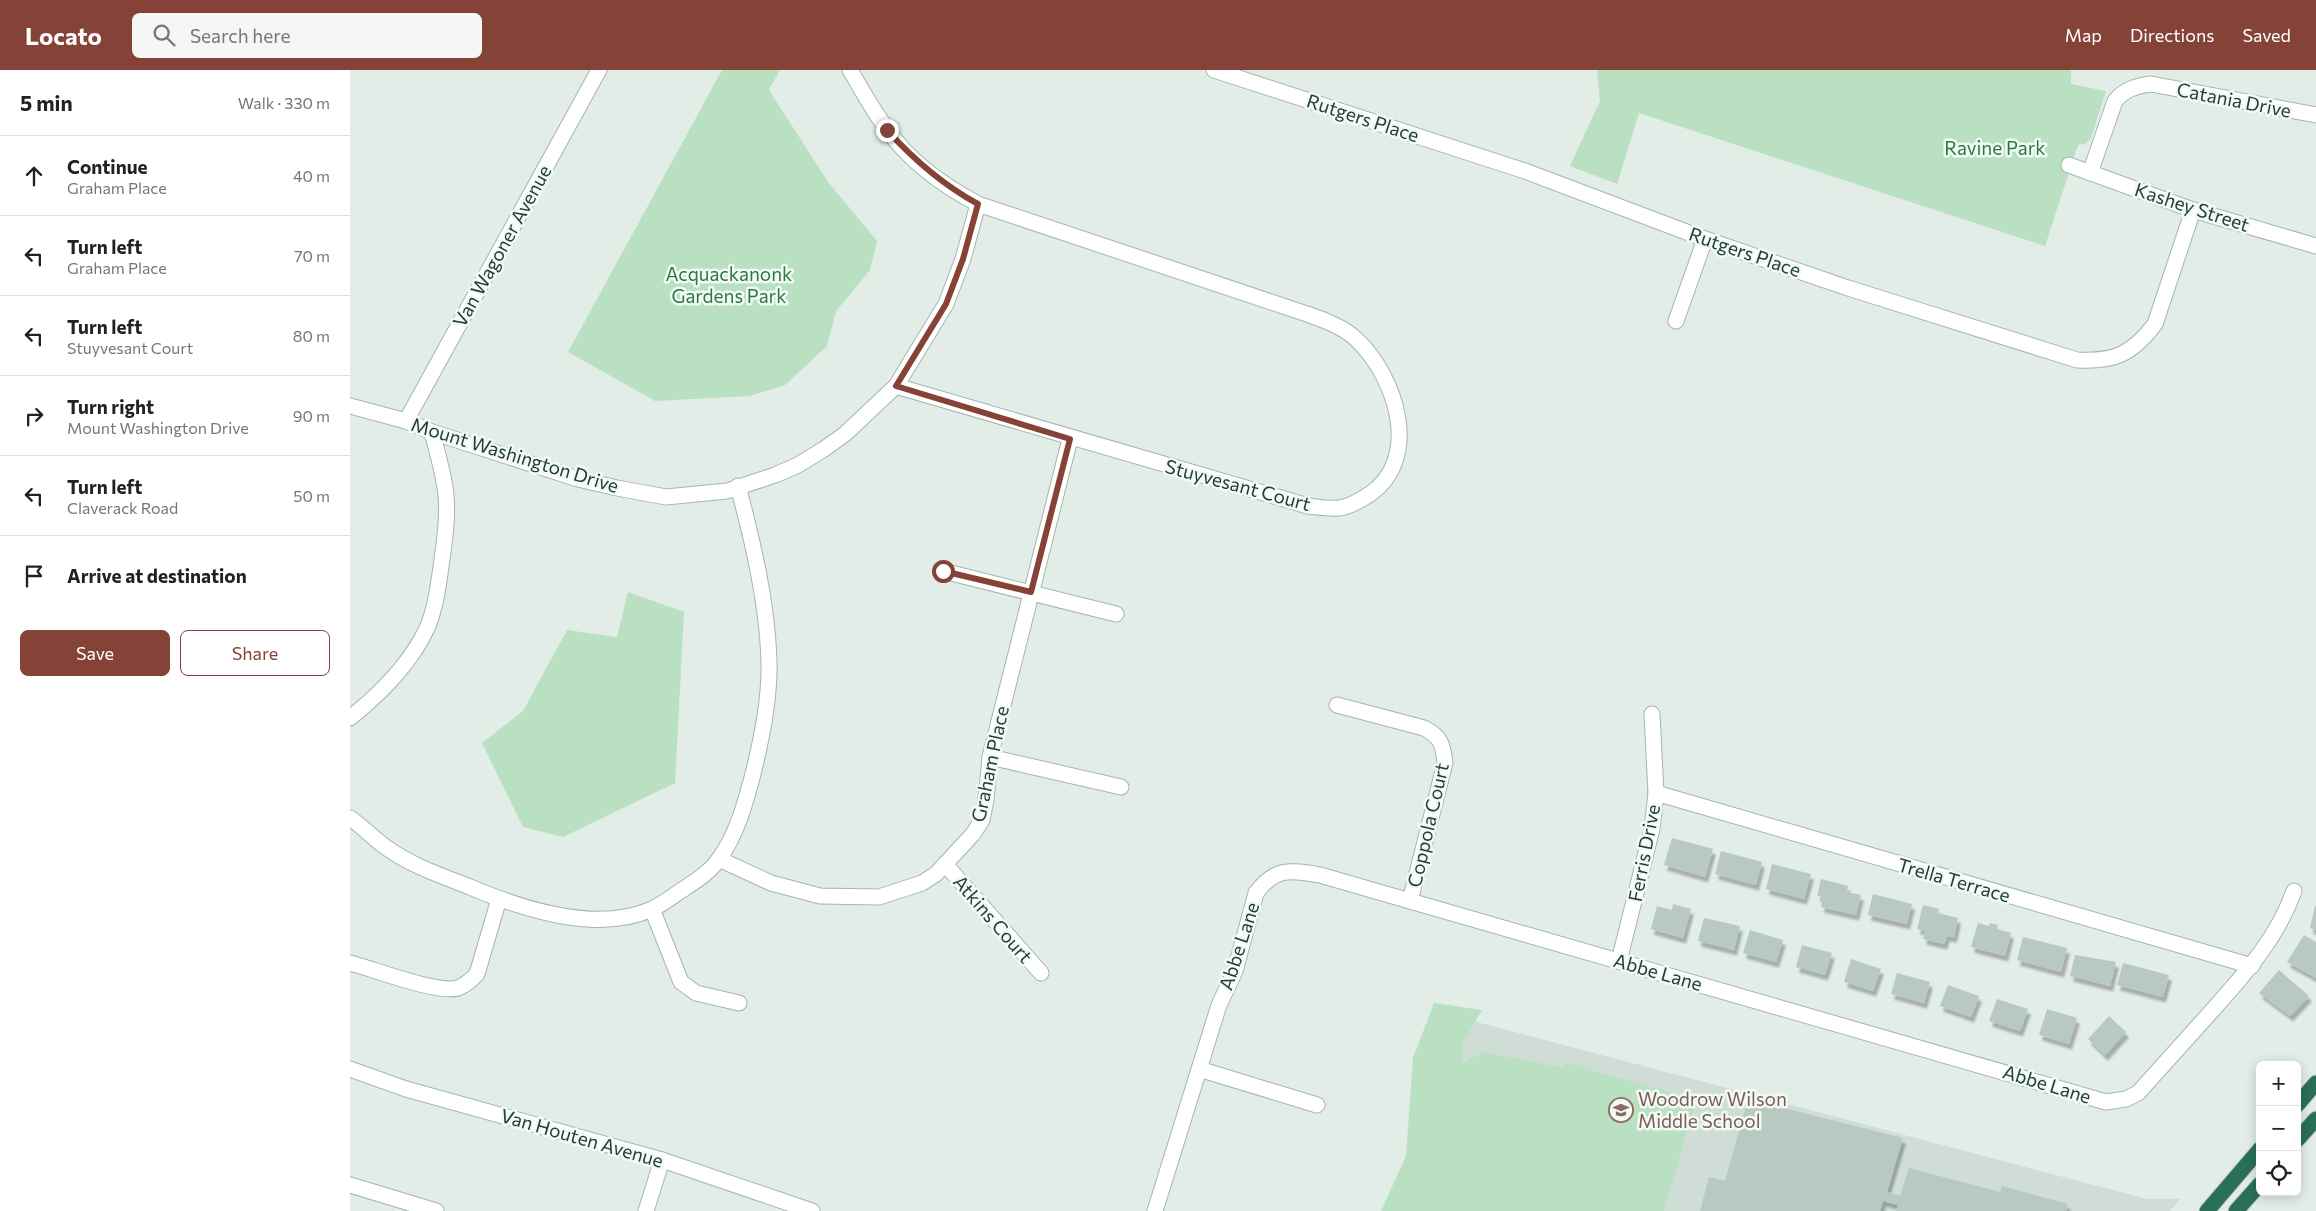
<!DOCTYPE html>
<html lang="en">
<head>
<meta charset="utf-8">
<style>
	:root { --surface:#fff; --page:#f6f6f6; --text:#222; --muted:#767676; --line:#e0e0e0; --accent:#854236 }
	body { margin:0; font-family:Commissioner,sans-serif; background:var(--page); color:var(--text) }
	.controls { position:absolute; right:15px; bottom:15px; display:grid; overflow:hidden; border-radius:8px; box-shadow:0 2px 12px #0003 }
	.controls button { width:45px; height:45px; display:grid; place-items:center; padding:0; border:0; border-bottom:1px solid var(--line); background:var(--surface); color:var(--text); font:25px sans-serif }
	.stop { position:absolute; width:15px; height:15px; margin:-11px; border:4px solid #854236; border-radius:50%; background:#fff }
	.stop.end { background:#854236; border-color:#fff; box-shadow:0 1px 5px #0008 }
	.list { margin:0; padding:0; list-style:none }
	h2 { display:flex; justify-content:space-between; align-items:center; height:65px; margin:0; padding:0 20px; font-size:21px }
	h2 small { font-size:16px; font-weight:400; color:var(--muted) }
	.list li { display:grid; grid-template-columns:32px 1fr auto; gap:15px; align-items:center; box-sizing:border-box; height:80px; padding:0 20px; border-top:1px solid var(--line) }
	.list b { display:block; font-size:19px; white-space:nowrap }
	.list p { margin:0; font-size:16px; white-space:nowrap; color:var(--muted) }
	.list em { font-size:16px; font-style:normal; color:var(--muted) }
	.actions { display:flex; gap:10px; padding:15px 20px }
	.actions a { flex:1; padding:11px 0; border:1px solid var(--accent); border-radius:8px; text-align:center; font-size:18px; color:var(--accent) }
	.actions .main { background:var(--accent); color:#fff }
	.icon { flex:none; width:28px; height:28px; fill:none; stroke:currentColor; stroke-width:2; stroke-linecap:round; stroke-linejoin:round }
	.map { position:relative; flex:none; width:1966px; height:1141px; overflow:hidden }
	header { display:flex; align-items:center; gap:30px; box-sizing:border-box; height:70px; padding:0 25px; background:var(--accent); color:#fff }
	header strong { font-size:24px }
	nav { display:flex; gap:28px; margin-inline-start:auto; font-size:18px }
	.search { width:350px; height:45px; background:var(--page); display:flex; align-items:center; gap:12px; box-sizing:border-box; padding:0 18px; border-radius:8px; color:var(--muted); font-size:19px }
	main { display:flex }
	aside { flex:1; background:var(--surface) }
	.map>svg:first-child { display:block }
	.built { fill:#d0ddd6 }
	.green { fill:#b9e0c0 }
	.building { fill:#b7c9c0; filter:url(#shadow) }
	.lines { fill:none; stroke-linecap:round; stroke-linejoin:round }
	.street-casing { stroke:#a4b6ae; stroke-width:17 }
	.secondary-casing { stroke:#9fbaae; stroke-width:17 }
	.highway-casing { stroke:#c1cac6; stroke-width:17 }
	.street { stroke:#fff; stroke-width:15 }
	.secondary { stroke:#fff; stroke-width:15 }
	.highway { stroke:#296f5a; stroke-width:15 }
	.route { stroke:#854236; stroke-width:6 }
	.labels { text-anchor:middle; stroke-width:5; stroke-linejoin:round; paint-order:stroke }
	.street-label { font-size:19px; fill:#204034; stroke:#f3f9f5 }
	.park-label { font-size:19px; fill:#277b3f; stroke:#f3f9f5 }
	.education-label { font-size:19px; fill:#785e54; stroke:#f3f9f5; text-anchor:start }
</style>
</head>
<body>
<header>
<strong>Locato</strong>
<div class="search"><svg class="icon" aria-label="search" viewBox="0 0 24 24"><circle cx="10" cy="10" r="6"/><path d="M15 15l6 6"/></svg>Search here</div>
<nav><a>Map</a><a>Directions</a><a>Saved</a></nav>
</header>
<main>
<aside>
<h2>5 min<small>Walk · 330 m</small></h2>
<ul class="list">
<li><svg class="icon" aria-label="ahead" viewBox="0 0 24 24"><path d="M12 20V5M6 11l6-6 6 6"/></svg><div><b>Continue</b><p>Graham Place</p></div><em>40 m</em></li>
<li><svg class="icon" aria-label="left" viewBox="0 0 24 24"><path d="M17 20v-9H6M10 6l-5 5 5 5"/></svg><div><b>Turn left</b><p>Graham Place</p></div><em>70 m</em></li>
<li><svg class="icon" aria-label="left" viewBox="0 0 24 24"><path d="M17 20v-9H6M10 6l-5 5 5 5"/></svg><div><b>Turn left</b><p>Stuyvesant Court</p></div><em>80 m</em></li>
<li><svg class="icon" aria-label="right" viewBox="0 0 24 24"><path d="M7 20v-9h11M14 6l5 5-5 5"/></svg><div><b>Turn right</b><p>Mount Washington Drive</p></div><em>90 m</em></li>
<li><svg class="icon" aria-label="left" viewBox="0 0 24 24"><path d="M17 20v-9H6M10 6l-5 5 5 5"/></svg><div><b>Turn left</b><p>Claverack Road</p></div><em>50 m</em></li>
<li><svg class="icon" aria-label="arrive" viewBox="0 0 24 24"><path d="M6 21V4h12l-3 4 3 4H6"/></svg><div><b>Arrive at destination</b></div></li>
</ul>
<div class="actions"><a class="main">Save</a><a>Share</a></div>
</aside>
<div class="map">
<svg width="1966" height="1141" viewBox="0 0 1966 1141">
	<defs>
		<filter id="shadow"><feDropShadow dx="3" dy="5.5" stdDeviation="1" flood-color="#0004"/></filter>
	</defs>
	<rect width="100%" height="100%" fill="#e2ede7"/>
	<polygon class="built" points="1104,946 1797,1129 1830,1129 1820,1141 1055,1141"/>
	<g class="green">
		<polygon points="372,0 430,0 419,20 478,112 527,171 520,200 486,241 477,276 435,315 400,326 305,331 218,282"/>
		<polygon points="1247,0 1721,0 1721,14 1756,21 1741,68 1735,74 1728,75 1695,176 1289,43 1267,114 1220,96 1250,31"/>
		<polygon points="278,522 334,542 325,713 213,767 173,757 132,673 173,641 217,560 267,567"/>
		<polygon points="1084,933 1132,940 1113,972 1112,994 1133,982 1214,998 1216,993 1346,1030 1314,1141 1031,1141 1056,1086 1063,988"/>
	</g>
	<g class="building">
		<polygon points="1322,768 1363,779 1355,807 1314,795"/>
		<polygon points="1371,781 1412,792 1406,815 1365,804"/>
		<polygon points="1422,794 1461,804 1454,829 1416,819"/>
		<polygon points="1471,809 1498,816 1497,822 1511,825 1506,845 1471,837 1473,827 1467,826"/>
		<polygon points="1523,824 1562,834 1557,854 1518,845"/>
		<polygon points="1323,834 1341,839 1333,868 1301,859 1307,836 1322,840"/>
		<polygon points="1573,835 1589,839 1588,843 1608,848 1604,867 1597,866 1594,874 1573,869 1575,861 1567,859"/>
		<polygon points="1965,836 1966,836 1966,860 1960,858"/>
		<polygon points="1354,848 1390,856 1384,880 1348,871"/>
		<polygon points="1628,853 1639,856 1640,853 1648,855 1647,859 1661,863 1655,886 1621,877"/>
		<polygon points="1400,860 1433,870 1426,892 1393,883"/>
		<polygon points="1954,865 1966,872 1966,908 1937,892"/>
		<polygon points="1673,867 1717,878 1711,902 1667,890"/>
		<polygon points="1452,875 1482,883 1475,905 1446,897"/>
		<polygon points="1725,885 1766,892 1760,916 1720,906"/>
		<polygon points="1501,889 1531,899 1523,921 1494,912"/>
		<polygon points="1773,893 1819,905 1813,927 1767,915"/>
		<polygon points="1929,900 1959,926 1940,946 1909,923"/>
		<polygon points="1547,903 1580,912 1574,933 1541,924"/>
		<polygon points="1598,915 1629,926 1621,947 1590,936"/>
		<polygon points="1647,929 1678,939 1670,961 1639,951"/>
		<polygon points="1697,939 1727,948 1719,974 1689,965"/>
		<polygon points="1759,946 1776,962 1755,985 1738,969"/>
		<polygon points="1398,1029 1553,1068 1537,1122 1550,1126 1559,1098 1650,1122 1652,1116 1718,1134 1716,1141 1546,1141 1548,1135 1533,1131 1530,1141 1350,1141 1359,1107 1375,1111"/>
	</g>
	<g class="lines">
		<defs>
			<g id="street">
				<path d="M 500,0 C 512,20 523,41 537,59 C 559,91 594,116 628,134 L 957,244 C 974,250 994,257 1007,270 C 1046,307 1072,388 1020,424 C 1011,430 1000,437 989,438 C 978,439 968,437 958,436 L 546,316"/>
				<path d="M 864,0 L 1175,101 L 1355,169 L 1498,218 L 1727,290 C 1765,292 1782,284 1805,254 L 1843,140"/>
				<polyline points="1719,95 1843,140 1966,176"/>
				<path d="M 1740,103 L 1765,31 C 1775,19 1786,16 1801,14 L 1966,45"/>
				<polyline points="1326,251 1355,169"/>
				<polyline points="0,336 56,351 82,362 228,409 267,418 316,427 377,421 425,405 448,395 474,379 495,364 546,316 596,234 613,189 628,134"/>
				<polyline points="56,351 249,0"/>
				<polyline points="593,501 766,544"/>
				<path d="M 987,635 L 1074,658 C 1091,667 1093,674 1095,693 L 1060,831"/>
				<path d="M 0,648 C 30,624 62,592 78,556 C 86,536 89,511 92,489 C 95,469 98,445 96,425 C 94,404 87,382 82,362"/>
				<polyline points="640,687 771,717"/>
				<polyline points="1306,723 1902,896"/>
				<path d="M 0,748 C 13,757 24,769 37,778 C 62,796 92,806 120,817 C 172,839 247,864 302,839 C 313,834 323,826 332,820 C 346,811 359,803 369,789 C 387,764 395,734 403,704 C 412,667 420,628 419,590 C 417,531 403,473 388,416"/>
				<polyline points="369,789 421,813 470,826 529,827 572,813 586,804 623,764 632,750 636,730 640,687 720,369"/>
				<polyline points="595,794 691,903"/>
				<polyline points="302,839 331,912 346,923 389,933"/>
				<polyline points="1269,891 1302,759 1306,723 1302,644"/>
				<path d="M 0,893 C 24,899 87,924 108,918 C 116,915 121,910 127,904 L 149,829"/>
				<polyline points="849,999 967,1035"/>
				<polyline points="0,1115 86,1141"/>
				<polyline points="296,1141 312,1090"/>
				<path d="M 805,1141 L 869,935 L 885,901 L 906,823 C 925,797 941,800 970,805 L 1756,1032 L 1776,1029 L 1788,1023 C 1812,996 1836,970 1860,943 C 1894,905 1927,869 1944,821"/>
			</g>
			<polyline id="secondary" points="0,999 56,1019 312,1090 462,1141"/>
			<g id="highway">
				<polyline points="1947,1035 1966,1013"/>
				<polyline points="1947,1070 1966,1049"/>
				<polyline points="1857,1141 1910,1079"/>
				<polyline points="1886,1141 1910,1114"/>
			</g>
		</defs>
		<use href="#street" class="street-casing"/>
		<use href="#secondary" class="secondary-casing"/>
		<use href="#highway" class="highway-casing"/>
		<use href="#street" class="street"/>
		<use href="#secondary" class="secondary"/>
		<use href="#highway" class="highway"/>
	</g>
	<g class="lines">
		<path class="route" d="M 537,60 C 564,90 593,115 628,134 L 613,189 L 596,234 L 546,316 L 720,369 L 681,522 L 593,501"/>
	</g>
	<defs>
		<symbol id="school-ring" viewBox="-11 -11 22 22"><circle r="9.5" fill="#f3f9f5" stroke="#8d6e63" stroke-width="1.5"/><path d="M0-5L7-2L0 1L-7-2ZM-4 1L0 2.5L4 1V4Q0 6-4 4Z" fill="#8d6e63"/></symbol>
	</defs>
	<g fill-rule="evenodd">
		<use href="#school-ring" x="1257" y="1026" width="28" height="28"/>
	</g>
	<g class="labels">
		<g class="street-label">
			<text transform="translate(1884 30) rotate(11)" y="7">Catania Drive</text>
			<text transform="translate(1013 48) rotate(18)" y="7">Rutgers Place</text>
			<text transform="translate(1842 137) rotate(18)" y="7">Kashey Street</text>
			<text transform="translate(152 176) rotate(-61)" y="7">Van Wagoner Avenue</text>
			<text transform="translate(1395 182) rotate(19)" y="7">Rutgers Place</text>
			<text transform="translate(165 385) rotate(17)" y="7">Mount Washington Drive</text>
			<text transform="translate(888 415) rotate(15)" y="7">Stuyvesant Court</text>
			<text transform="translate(640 694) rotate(-78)" y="7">Graham Place</text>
			<text transform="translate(1078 755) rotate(-77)" y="7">Coppola Court</text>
			<text transform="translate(1294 783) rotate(-79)" y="7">Ferris Drive</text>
			<text transform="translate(1604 810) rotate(16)" y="7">Trella Terrace</text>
			<text transform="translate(643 849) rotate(49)" y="7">Atkins Court</text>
			<text transform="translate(889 876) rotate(-72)" y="7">Abbe Lane</text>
			<text transform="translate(1308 902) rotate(16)" y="7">Abbe Lane</text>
			<text transform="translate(1697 1014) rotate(17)" y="7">Abbe Lane</text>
			<text transform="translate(232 1068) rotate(16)" y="7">Van Houten Avenue</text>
		</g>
		<g class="park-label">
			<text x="1645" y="85">Ravine Park</text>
			<text x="379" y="211">Acquackanonk<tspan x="379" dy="22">Gardens Park</tspan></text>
		</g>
		<g class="education-label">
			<text x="1288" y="1036">Woodrow Wilson<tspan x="1288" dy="22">Middle School</tspan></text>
		</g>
	</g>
</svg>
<div class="controls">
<button>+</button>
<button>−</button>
<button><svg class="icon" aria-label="locate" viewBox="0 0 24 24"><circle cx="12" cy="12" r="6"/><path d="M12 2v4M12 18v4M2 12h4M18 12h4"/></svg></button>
</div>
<div class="stop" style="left:593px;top:501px"></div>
<div class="stop end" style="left:537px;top:60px"></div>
</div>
</main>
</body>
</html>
